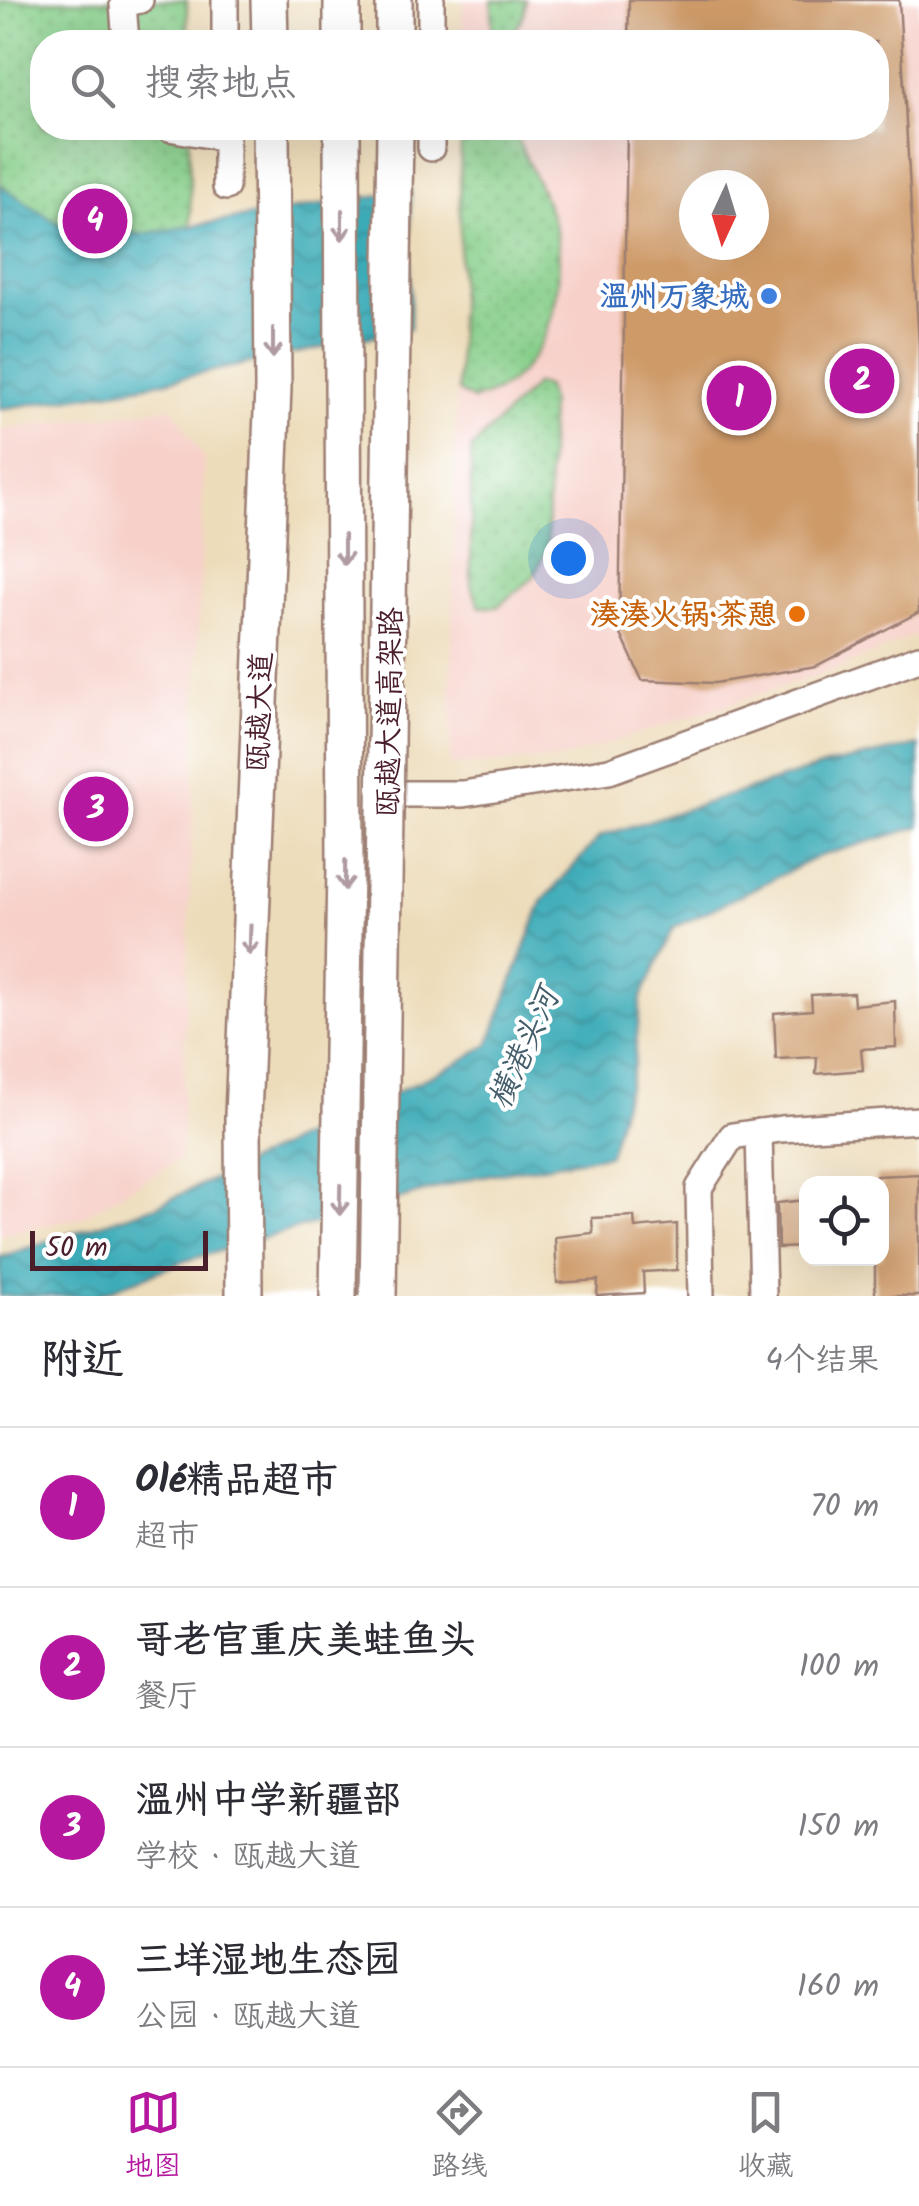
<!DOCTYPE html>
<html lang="zh">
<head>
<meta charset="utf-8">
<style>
	:root { --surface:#fff; --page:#f2f2f3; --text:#2b2b33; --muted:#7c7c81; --line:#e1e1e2; --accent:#b5179e }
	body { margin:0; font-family:Kalam,"LXGW WenKai TC",sans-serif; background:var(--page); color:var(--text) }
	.controls { position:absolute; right:30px; bottom:30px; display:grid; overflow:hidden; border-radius:20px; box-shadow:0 10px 40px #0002 }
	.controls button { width:90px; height:90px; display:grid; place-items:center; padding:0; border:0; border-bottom:2px solid var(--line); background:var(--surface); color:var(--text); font:50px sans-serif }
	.compass { position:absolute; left:679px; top:170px; width:90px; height:90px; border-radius:50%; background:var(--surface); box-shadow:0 10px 40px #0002; rotate:184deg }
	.scale { position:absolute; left:30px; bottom:25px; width:178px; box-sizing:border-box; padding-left:10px; border:5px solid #4a1f2b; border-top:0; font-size:28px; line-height:35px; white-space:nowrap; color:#4a1f2b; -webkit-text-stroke:8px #fff; paint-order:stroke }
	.you { position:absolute; left:568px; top:558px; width:35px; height:35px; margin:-25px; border:8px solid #fff; border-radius:50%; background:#1a73e8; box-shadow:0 0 0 15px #1a73e833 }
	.badge { display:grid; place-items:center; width:65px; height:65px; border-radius:50%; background:var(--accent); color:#fff; font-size:32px; font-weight:700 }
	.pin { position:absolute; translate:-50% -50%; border:5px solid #fff; box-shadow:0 2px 10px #0006 }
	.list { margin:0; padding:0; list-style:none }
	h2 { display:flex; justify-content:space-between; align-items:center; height:130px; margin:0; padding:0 40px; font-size:42px }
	h2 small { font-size:32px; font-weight:400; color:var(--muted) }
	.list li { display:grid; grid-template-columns:65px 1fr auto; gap:30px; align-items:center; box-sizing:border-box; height:160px; padding:0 40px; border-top:2px solid var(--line) }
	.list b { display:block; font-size:38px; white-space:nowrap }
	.list p { margin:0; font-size:32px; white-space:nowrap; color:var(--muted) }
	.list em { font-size:32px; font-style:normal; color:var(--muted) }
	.icon { flex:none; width:55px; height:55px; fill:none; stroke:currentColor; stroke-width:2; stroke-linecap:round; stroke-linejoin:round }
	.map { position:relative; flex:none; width:919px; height:1296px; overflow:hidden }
	.search { position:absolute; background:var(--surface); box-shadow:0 10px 40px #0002; left:30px; right:30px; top:30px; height:110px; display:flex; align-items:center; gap:25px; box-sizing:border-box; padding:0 35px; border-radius:40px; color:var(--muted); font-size:38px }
	.sheet { height:770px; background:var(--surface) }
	nav { display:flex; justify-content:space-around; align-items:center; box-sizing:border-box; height:140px; border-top:2px solid var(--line); background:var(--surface); font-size:28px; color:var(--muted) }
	nav a { display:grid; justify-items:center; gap:5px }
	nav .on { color:var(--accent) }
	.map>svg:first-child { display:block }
	.built { fill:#f7d0c9; fill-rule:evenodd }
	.grass { fill:url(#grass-dots); stroke:#68765a; stroke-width:2.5 }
	.water { fill:url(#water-waves); stroke:#426571; stroke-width:2.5 }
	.building { fill:#ce9a67; fill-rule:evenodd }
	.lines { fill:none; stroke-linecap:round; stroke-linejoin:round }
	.minor-casing { stroke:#9c7e72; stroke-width:30 }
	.highway-casing { stroke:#9c7e72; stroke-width:40 }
	.minor { stroke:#fff; stroke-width:25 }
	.highway { stroke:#fff; stroke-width:35 }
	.highway-bridge-casing { stroke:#9c7e72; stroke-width:40; stroke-linecap:butt }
	.highway-bridge { stroke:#fff; stroke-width:35 }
	.oneway { stroke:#ae9aa0 }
	.shop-dot { fill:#3f7fe0; stroke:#fff; stroke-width:4 }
	.food-dot { fill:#e8710a; stroke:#fff; stroke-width:4 }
	.labels { text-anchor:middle; stroke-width:8; stroke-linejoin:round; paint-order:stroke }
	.shop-label { font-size:30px; font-weight:bold; fill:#366cbe; stroke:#fff; text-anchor:end }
	.food-label { font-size:30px; font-weight:bold; fill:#c56008; stroke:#fff; text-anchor:end }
	.street-label { font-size:30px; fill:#4a1f2b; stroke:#fff }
	.water-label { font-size:32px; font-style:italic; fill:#435e6a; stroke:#fff }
</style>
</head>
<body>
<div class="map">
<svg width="919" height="1296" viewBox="0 0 919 1296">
	<defs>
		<pattern id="grass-dots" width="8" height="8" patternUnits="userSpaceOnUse" patternTransform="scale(2.5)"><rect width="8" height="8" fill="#86ce89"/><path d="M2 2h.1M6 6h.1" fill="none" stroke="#75b076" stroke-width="1.8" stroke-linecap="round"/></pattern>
		<pattern id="water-waves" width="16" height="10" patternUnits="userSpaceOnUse" patternTransform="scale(2.5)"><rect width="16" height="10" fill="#3babb7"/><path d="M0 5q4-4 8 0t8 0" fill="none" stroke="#348b95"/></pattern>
	</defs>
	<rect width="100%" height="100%" fill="#fff"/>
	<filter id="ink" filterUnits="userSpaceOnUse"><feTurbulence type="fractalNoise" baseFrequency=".01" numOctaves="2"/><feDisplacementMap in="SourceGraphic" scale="20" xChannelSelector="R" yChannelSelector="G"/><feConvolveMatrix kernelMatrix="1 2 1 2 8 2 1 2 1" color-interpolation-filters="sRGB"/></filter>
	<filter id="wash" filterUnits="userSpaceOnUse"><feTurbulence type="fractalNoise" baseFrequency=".0048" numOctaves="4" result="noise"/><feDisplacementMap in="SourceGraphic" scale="40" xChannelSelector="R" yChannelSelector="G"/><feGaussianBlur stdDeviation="2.25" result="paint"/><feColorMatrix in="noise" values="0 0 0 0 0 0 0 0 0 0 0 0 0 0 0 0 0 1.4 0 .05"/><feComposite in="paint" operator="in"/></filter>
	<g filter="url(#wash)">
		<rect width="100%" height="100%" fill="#eddcba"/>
		<g class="built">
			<path d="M 463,0 L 919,0 L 919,634 L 831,671 L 564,758 L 450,766 L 461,128 L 876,128 L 876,42 L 462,42 ZM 694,185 L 754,185 L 754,245 L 694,245 Z"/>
			<polygon points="173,407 204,460 181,1158 80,1218 0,1235 0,430"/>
		</g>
		<g class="grass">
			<polygon points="0,0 187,0 188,42 42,42 42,128 189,128 192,315 0,341"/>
			<polygon points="492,0 526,0 524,14 509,42 492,42"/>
			<path d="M 461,128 L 512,128 C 523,153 554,212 557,236 C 566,300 543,383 473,400 L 458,391 Z"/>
			<polygon points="536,384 546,387 550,401 547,548 533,578 497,607 480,607 471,586 471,449"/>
		</g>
		<g class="water">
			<polygon points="0,185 65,228 143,234 411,190 410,329 133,388 0,409"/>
			<polygon points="919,745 919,827 820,856 674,928 641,998 634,1065 609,1155 476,1177 185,1261 95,1296 0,1296 0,1257 156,1206 456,1064 489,1044 542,902 600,836 826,765"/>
		</g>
		<g id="blocks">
			<g class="building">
				<path d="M 629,0 L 899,0 L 919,346 L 919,612 L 816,666 L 715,683 L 642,680 L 619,630 L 627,128 L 876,128 L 876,42 L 628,42 ZM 694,185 L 754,185 L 754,245 L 694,245 Z"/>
				<polygon points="853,993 854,1005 895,1001 896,1047 861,1049 863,1070 816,1074 817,1057 776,1059 774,1013 812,1010 811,995"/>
				<polygon points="919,1174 919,1296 875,1296 875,1258 882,1258 882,1184 876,1184 876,1176"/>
				<polygon points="806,1200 806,1247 778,1248 777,1203"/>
				<polygon points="634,1216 635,1228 677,1224 677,1270 643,1272 644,1293 597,1296 598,1280 557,1283 555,1237 593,1233 592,1218"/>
			</g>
		</g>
	</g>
	<g filter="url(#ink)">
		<use href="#blocks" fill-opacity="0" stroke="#9c7e72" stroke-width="2.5"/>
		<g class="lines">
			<defs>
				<g id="minor">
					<polyline points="225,0 225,42"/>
					<polyline points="431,0 431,42"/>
					<polyline points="126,42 123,4 140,0"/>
					<polyline points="169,128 226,138"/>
					<polyline points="226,128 226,187"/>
					<polyline points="431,128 431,148"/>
					<polyline points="394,794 463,794 609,771 919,658"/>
					<polyline points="759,1132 763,1296"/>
					<polyline points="701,1296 699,1188 732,1136 781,1129 919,1120"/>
				</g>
				<g id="highway">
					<polyline points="269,0 270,42"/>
					<polyline points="342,0 342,42"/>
					<polyline points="394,0 394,42"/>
					<polyline points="244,1296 243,1116 273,388 271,128"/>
					<polyline points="338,1296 345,868 342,128"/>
				</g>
			</defs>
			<use href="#minor" class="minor-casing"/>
			<use href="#highway" class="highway-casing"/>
			<use href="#minor" class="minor"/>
			<use href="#highway" class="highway"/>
			<defs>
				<polyline id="highway-bridge" points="378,1296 395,128"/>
			</defs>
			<use href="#highway-bridge" class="highway-bridge-casing"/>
			<use href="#highway-bridge" class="highway-bridge"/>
		</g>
		<defs><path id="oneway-shaft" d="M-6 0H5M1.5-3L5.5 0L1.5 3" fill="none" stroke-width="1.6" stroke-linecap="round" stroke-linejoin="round" transform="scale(2.5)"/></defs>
		<g class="oneway">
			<use href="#oneway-shaft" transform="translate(342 225) rotate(90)"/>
			<use href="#oneway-shaft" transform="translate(273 343) rotate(90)"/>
			<use href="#oneway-shaft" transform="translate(344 550) rotate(90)"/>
			<use href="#oneway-shaft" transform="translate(345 875) rotate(91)"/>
			<use href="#oneway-shaft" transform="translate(250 940) rotate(92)"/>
			<use href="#oneway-shaft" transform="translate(340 1200) rotate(91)"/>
		</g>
	</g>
	<circle class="shop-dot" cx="769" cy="296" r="10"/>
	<circle class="food-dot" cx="797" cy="614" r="10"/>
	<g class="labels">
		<g class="shop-label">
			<text x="749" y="306">温州万象城</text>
		</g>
		<g class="food-label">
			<text x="777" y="624">湊湊火锅·茶憩</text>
		</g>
		<g class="street-label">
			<text transform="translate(259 712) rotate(-88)" y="10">瓯越大道</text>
			<text transform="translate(389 712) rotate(-89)" y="10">瓯越大道高架路</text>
		</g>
		<g class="water-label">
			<text transform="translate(523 1048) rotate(-66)" y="11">横港头河</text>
		</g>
	</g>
</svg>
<div class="controls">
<button><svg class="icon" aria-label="locate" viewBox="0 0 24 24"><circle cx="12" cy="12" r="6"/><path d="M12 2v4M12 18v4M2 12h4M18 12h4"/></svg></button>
</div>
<svg class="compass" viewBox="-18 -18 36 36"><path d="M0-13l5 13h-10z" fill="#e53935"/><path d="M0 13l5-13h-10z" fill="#7c7c81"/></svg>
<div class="scale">50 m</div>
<div class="you"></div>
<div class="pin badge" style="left:739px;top:398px">1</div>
<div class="pin badge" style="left:862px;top:381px">2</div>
<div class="pin badge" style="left:96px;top:809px">3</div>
<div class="pin badge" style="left:95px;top:221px">4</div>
<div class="search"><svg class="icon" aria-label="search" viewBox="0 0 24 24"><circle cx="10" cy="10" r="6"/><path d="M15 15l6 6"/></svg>搜索地点</div>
</div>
<section class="sheet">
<h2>附近<small>4个结果</small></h2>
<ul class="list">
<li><span class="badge">1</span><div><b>Olé精品超市</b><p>超市</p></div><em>70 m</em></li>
<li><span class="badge">2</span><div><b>哥老官重庆美蛙鱼头</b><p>餐厅</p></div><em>100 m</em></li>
<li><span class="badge">3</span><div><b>温州中学新疆部</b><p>学校 · 瓯越大道</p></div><em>150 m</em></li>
<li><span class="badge">4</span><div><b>三垟湿地生态园</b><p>公园 · 瓯越大道</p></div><em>160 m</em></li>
</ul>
</section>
<nav>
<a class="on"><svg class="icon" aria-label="map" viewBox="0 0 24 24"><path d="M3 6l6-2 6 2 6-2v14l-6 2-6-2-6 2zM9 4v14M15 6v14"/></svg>地图</a>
<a><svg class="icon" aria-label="directions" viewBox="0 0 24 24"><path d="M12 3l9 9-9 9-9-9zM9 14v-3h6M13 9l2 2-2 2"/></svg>路线</a>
<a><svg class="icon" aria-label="saved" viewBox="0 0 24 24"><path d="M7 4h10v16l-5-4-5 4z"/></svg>收藏</a>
</nav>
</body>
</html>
